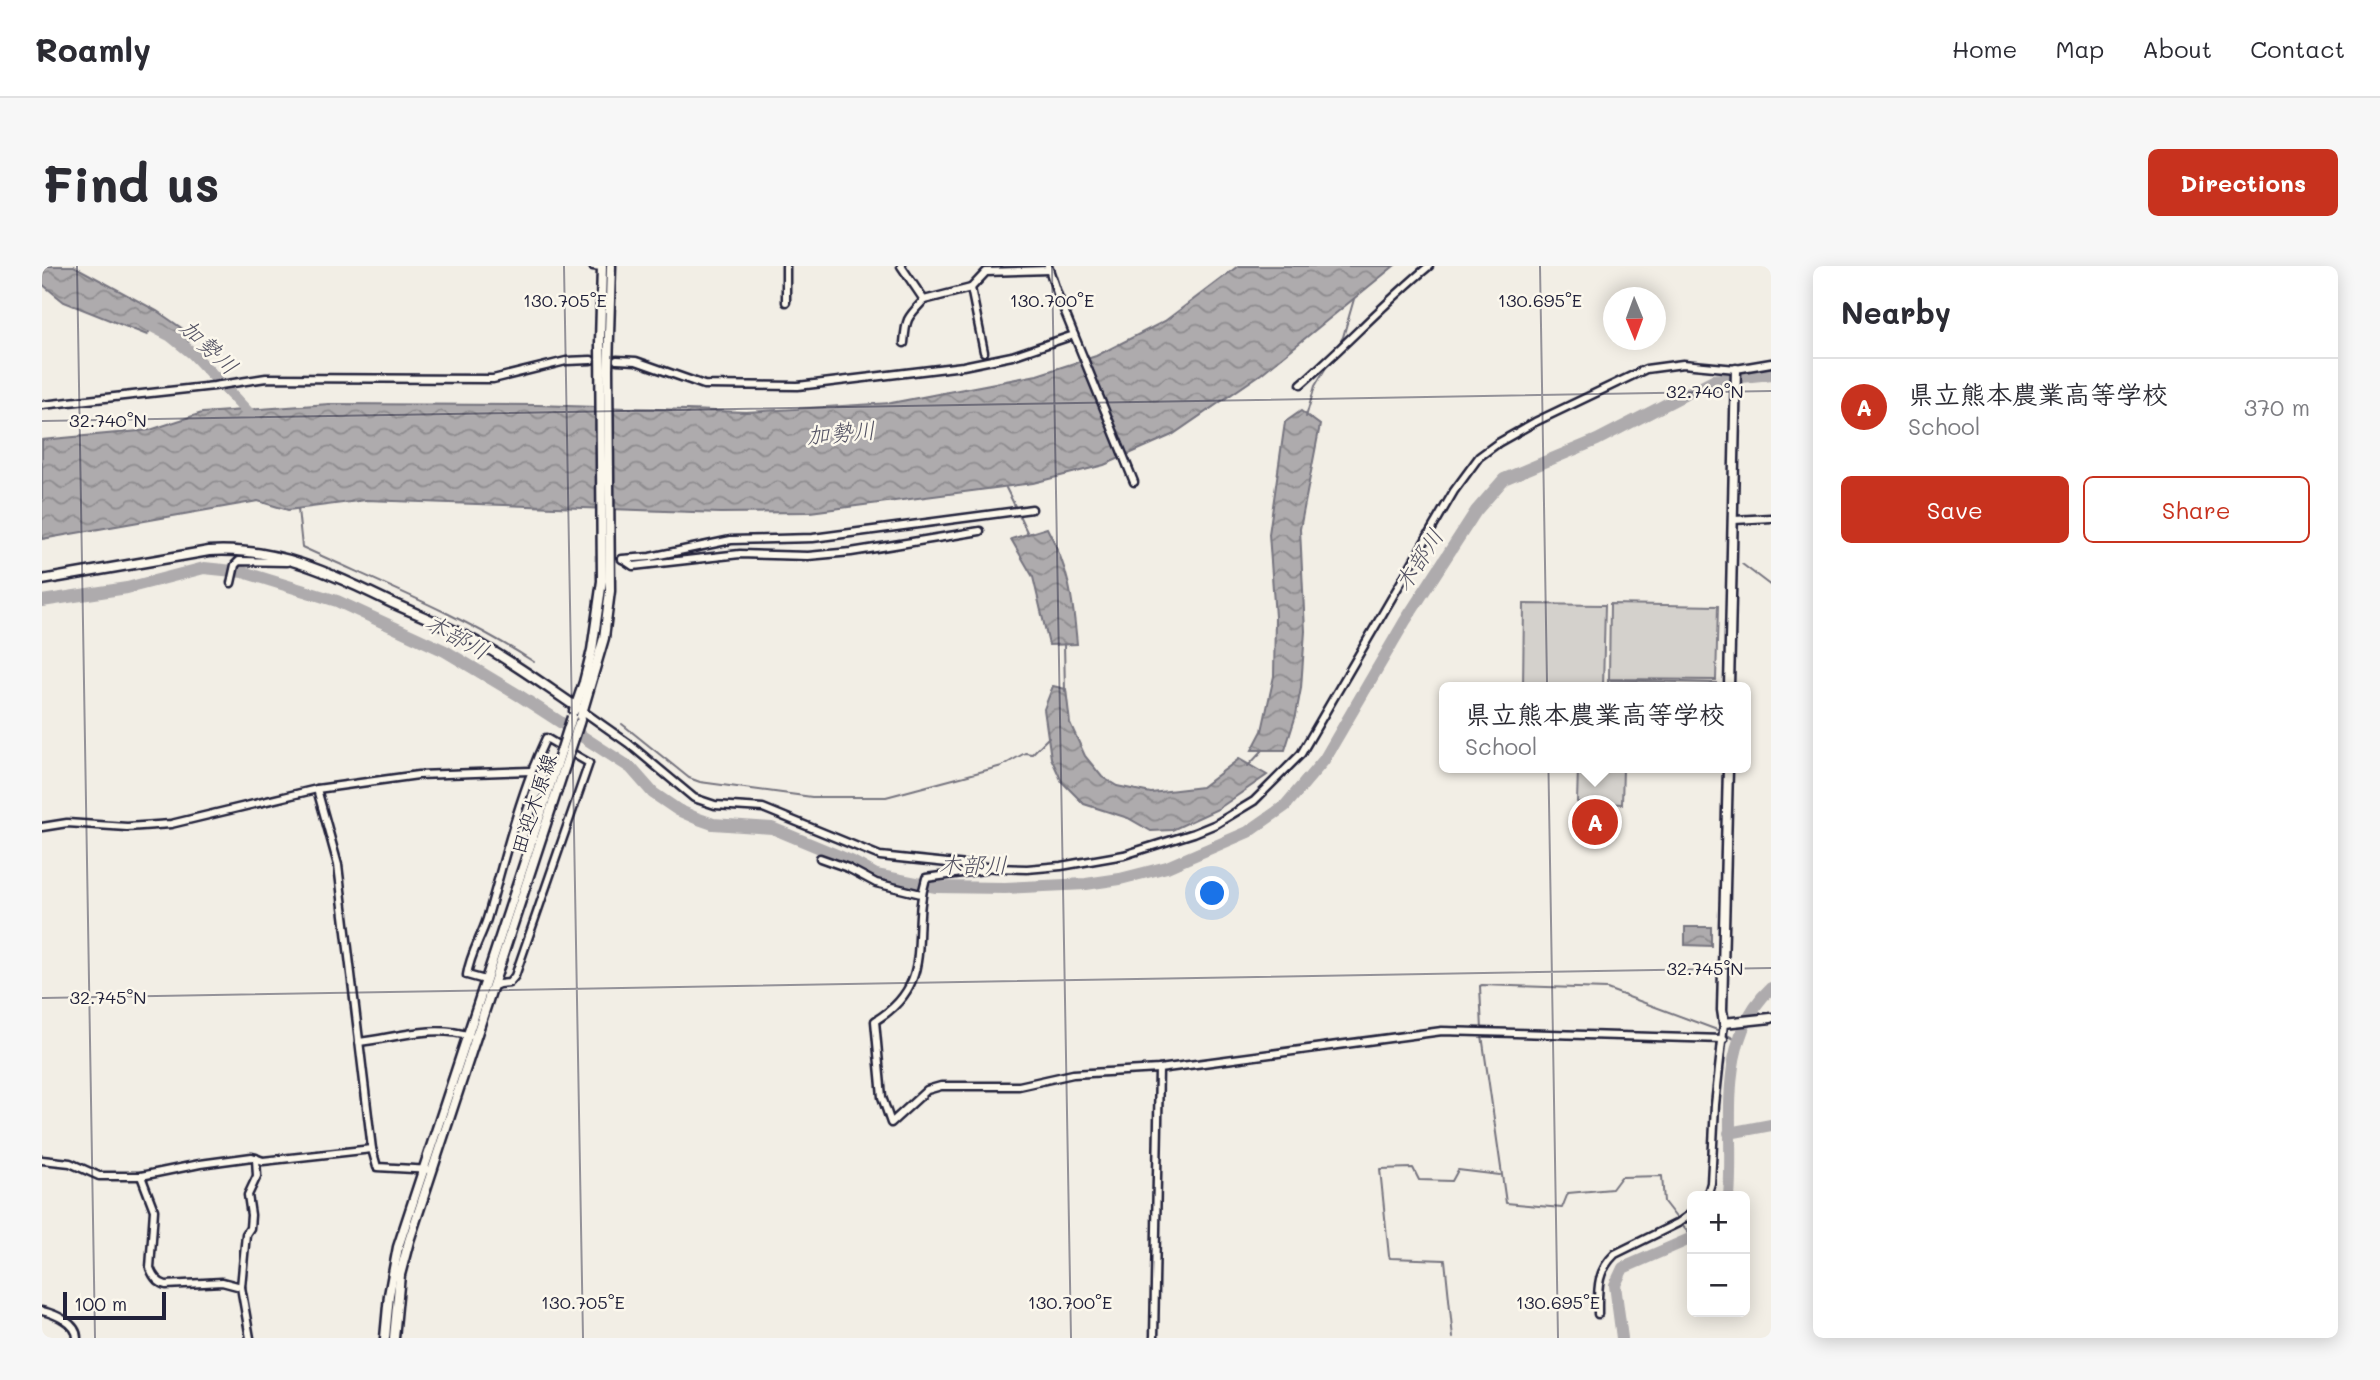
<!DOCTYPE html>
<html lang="en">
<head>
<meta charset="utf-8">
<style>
	:root { --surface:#fff; --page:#f7f7f7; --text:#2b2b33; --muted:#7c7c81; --line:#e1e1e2; --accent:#c8321e }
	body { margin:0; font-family:Mali,"Klee One",sans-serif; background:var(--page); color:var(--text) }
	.controls { position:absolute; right:21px; bottom:21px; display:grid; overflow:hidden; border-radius:10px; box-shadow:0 4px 18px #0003 }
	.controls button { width:63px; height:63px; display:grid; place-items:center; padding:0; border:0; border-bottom:2px solid var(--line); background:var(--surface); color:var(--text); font:35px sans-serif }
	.compass { position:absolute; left:1561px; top:21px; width:63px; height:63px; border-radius:50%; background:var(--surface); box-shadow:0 4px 18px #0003; rotate:179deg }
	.scale { position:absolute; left:21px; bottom:18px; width:103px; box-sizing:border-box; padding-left:7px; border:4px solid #22223b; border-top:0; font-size:19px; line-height:24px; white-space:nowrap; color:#22223b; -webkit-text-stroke:5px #fbf7ec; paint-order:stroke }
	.you { position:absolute; left:1171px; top:628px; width:24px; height:24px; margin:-18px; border:5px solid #fff; border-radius:50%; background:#1a73e8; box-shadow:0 0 0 10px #1a73e833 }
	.badge { display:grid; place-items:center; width:46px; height:46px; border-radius:50%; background:var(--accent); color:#fff; font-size:23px; font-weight:700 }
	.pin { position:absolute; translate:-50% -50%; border:4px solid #fff; box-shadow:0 2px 7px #0006 }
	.popup { position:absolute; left:1397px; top:416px; width:312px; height:91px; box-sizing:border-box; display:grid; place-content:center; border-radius:10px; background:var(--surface); filter:drop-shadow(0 2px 5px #0005); font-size:23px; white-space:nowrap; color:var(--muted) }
	.popup b { font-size:26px; color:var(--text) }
	.popup::after { content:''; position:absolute; left:50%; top:100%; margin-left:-14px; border:14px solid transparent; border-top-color:var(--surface) }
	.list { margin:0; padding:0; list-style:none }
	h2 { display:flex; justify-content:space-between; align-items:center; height:91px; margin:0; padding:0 28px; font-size:30px }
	h2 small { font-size:23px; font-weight:400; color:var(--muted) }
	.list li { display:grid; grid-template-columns:46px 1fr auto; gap:21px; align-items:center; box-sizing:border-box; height:98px; padding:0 28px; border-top:2px solid var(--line) }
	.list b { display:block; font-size:26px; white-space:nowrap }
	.list p { margin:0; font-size:23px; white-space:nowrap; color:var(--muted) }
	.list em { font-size:23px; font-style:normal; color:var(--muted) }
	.actions { display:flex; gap:14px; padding:21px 28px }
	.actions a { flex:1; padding:16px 0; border:2px solid var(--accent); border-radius:10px; text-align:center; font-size:24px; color:var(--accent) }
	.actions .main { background:var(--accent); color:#fff }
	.map { position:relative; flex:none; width:1729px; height:1072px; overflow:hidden; border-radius:10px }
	header { display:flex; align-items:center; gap:42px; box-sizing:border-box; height:98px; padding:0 35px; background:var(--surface); border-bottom:2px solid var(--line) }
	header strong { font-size:33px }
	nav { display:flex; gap:38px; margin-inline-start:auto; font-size:24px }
	.intro { display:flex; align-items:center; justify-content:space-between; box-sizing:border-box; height:168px; padding:0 42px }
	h1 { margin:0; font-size:49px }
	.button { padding:18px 32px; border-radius:10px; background:var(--accent); color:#fff; font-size:24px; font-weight:700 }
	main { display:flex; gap:42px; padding:0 42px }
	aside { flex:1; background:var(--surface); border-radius:10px; box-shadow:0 4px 18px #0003 }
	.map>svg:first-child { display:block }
	.grass { fill:#d4d1cc; stroke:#7b7a84; stroke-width:2 }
	.water { fill:url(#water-waves); stroke:#76747f; stroke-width:2 }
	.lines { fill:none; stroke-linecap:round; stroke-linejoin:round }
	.stream { stroke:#76747f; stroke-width:2 }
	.river { stroke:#aeabad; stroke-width:12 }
	.street-tunnel { stroke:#c8c5c3; stroke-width:6; stroke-dasharray:6 3; stroke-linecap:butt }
	.street-casing { stroke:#22223b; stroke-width:11 }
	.secondary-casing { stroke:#22223b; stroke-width:13 }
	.street { stroke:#fbf7ec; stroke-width:6 }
	.secondary { stroke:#fbf7ec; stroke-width:8 }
	.secondary-bridge-casing { stroke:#22223b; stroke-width:13; stroke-linecap:butt }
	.secondary-bridge { stroke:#fbf7ec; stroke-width:8 }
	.ticks { fill:none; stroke:#22223b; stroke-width:2; stroke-opacity:0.45 }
	.labels { text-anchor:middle; stroke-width:5; stroke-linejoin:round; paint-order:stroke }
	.street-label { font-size:21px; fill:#22223b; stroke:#fbf7ec }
	.water-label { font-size:23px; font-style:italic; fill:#535263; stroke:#fbf7ec }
	.ticks-label { font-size:18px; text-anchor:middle; fill:#22223b; stroke:#fbf7ec; stroke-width:5; stroke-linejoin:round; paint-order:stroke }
</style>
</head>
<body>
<header>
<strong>Roamly</strong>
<nav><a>Home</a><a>Map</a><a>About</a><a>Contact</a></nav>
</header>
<div class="intro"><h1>Find us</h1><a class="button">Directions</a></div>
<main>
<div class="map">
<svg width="1729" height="1072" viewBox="0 0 1729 1072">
	<defs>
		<pattern id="water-waves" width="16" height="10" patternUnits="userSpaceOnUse" patternTransform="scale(1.75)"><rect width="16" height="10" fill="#aeabad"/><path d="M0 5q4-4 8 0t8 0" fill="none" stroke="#8d8b8e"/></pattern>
	</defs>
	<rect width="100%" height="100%" fill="#f2eee5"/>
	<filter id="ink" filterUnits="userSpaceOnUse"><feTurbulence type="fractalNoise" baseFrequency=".0143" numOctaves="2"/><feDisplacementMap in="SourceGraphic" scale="14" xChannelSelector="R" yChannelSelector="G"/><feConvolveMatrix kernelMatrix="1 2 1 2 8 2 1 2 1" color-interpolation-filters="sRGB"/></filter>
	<g filter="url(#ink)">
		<g class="grass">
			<polygon points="1482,338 1563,339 1561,421 1481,421"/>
			<polygon points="1568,338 1676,340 1674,414 1567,413"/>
			<polygon points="1566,414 1674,417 1674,421 1566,421"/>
			<polygon points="1536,502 1581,502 1580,538 1535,536"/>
		</g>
		<g class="water">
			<polygon points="0,0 32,0 115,45 151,70 143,80 117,59 111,60 105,69 22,36 0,18"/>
			<polygon points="1196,0 1352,0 1219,108 1130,169 1062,199 991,217 768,246 678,247 324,234 246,244 216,235 0,273 0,174 108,164 160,147 287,138 495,139 704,146 849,137 995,109 1054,90 1123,55"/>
			<polygon points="1259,145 1278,159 1258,263 1263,365 1259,422 1254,449 1243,484 1210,484 1220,465 1232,410 1233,351 1227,268 1243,156"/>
			<path d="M 1005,262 C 1027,302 1031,334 1035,378 L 1007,379 L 991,311 L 969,273 Z"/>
			<polygon points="1011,420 1024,423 1028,457 1043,490 1060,511 1075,520 1109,527 1160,521 1197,493 1225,509 1176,543 1130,564 1109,565 1086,552 1042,538 1020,516 1009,492 1002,443"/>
			<polygon points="1643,661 1669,661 1669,680 1643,679"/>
		</g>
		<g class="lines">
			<g class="stream">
				<polyline points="1295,81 1301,71 1312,33"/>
				<polyline points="1264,151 1273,120 1286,98"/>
				<polyline points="964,222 974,242"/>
				<path d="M 256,243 L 260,281 C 338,317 420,349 492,396"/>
				<polyline points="976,247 986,268"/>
				<polyline points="1700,298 1729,320"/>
				<polyline points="1022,378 1023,425"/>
				<polyline points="580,458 647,512 658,516 770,531 844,531 960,500 983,487 990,488 1007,471"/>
				<polyline points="1206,500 1221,484"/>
				<polyline points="1440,764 1438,720 1440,719 1565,723 1678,765"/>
				<polyline points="1683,768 1696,775 1695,777"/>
				<polyline points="1440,769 1464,937 1520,942 1526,927 1570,923 1579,911 1620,910 1622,936 1636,954"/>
				<polyline points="1639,958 1650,971"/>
				<polyline points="1411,1072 1403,994 1348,992 1347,990 1338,903 1371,902 1377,914 1410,915 1416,904 1458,909"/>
			</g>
			<g class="river">
				<polyline points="98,54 129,70 150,87 215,156"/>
				<polyline points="0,335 85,322 162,302 201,306 295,335 403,385 478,430 589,502 611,527 636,544 654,552 671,558 730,562 809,595 834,609 894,621 963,622 1044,618 1078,613 1125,601 1206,566 1243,540 1282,494 1363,355 1434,245 1462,213 1555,174 1671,114 1729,108"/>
				<polyline points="1687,867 1729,859"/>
				<path d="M 1687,930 C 1693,861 1672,775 1729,722"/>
				<polyline points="1580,1072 1573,1019 1581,1002 1650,972"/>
			</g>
			<polyline class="street-tunnel" points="552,292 580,293"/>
			<defs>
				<g id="street">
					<polyline points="551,0 560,1"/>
					<polyline points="859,0 882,34 929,22 944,6 1007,4"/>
					<polyline points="1006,0 1015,27 1092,216"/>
					<polyline points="929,22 942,86"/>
					<polyline points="744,36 744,0"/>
					<path d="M 862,77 C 864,52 865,52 882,34"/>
					<polyline points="575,94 594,95 662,119 756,120 921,100 970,90 1032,69"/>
					<path d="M 1259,118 C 1303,80 1342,37 1387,0"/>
					<polyline points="0,139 172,120 224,112 451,113 524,95 549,94"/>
					<polyline points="1692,254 1729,252"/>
					<polyline points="580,293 608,291 689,274 771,272 990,243"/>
					<polyline points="582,294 591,300 698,288 766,290 809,286 938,265"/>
					<polyline points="189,317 193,299 197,295 245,296"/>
					<polyline points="538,443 586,477 652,532 673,539 721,542 838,590 954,602 985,603 1019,600 1082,589 1152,567 1174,558 1212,535 1259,488 1412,225 1437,191 1456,177 1493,156 1604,103 1641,98 1694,103 1729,97"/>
					<polyline points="275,523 296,599 330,883 335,901 390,904"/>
					<polyline points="0,561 25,557 85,561 129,558 275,523 376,509 488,505"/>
					<polyline points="778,592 806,602 834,617 879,628"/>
					<path d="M 942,604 L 884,612 C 867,669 896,716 833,755 L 840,831 L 849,857 L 885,824 L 899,820 L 977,820 L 1031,808 L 1117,803 L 1400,765 L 1682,773"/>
					<path d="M 443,714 L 425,709 C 428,688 439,672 445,653 C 463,592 477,529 504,472 L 547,497 L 473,710 L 467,717 L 457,718 L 450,721"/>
					<path d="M 317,776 C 353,772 391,758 428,770"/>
					<polyline points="0,894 28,897 57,910 99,910 158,898 210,891 221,895 330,883"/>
					<path d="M 99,910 L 112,944 L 108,1002 C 111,1010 115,1017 124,1019 L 180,1016 L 199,1021 L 208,1072"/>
					<polyline points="1665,930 1669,917 1673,839 1682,757"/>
					<polyline points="199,1021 204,968 208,962 209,949 206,929 215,910 214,892"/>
					<path d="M 0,1045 C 13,1048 35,1057 35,1072"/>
					<path d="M 1556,1048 C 1556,1024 1554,1006 1573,988 L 1636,957 L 1650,947"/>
					<polyline points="1112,1072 1117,803"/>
				</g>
				<g id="secondary">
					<path d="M 0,314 L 167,285 C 235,281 288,307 348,336 C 379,350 411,362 440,379 C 472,397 502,419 533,440"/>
					<polyline points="1687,421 1694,103"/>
					<polyline points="532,445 542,416 550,384 560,315 558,77 560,0"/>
					<polyline points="537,457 562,372 568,325 566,103 569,0"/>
					<polyline points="1686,502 1680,744 1682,757 1729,752"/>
					<polyline points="343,1072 347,1029 356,981 515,498"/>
					<polyline points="352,1072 358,1009 367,975 523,500"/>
				</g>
			</defs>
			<use href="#street" class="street-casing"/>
			<use href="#secondary" class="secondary-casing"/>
			<use href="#street" class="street"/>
			<use href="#secondary" class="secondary"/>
			<defs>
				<g id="secondary-bridge">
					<polyline points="515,498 530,451"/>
					<polyline points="523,500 537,457"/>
				</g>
			</defs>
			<use href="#secondary-bridge" class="secondary-bridge-casing"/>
			<use href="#secondary-bridge" class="secondary-bridge"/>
		</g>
	</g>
	<path class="ticks" d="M 35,0 L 53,1072M 522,0 L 541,1072M 1010,0 L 1029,1072M 1498,0 L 1516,1072M 0,155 L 1729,125M 0,732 L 1729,702"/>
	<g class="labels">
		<g class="street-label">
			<text transform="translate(492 538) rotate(-72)" y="7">田迎木原線</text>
		</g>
		<g class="water-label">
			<text transform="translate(167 81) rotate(43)" y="8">加勢川</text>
			<text transform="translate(799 167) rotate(-5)" y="8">加勢川</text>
			<text transform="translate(1377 294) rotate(-57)" y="8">木部川</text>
			<text transform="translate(415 371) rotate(29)" y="8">木部川</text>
			<text x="931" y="607">木部川</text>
		</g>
	</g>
	<g class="ticks-label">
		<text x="523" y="41">130.705°E</text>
		<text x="1010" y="41">130.700°E</text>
		<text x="1498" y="41">130.695°E</text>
		<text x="1663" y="132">32.740°N</text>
		<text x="66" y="161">32.740°N</text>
		<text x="1663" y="709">32.745°N</text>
		<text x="66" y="738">32.745°N</text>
		<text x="541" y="1043">130.705°E</text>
		<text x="1028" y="1043">130.700°E</text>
		<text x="1516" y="1043">130.695°E</text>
	</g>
</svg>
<div class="controls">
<button>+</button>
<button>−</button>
</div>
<svg class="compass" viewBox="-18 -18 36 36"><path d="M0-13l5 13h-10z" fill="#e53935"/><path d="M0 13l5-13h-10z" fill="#7c7c81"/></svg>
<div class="scale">100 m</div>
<div class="you"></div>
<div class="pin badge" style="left:1553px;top:556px">A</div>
<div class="popup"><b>県立熊本農業高等学校</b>School</div>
</div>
<aside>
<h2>Nearby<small></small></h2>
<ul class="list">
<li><span class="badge">A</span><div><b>県立熊本農業高等学校</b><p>School</p></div><em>370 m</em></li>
</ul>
<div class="actions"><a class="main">Save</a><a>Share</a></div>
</aside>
</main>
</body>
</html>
